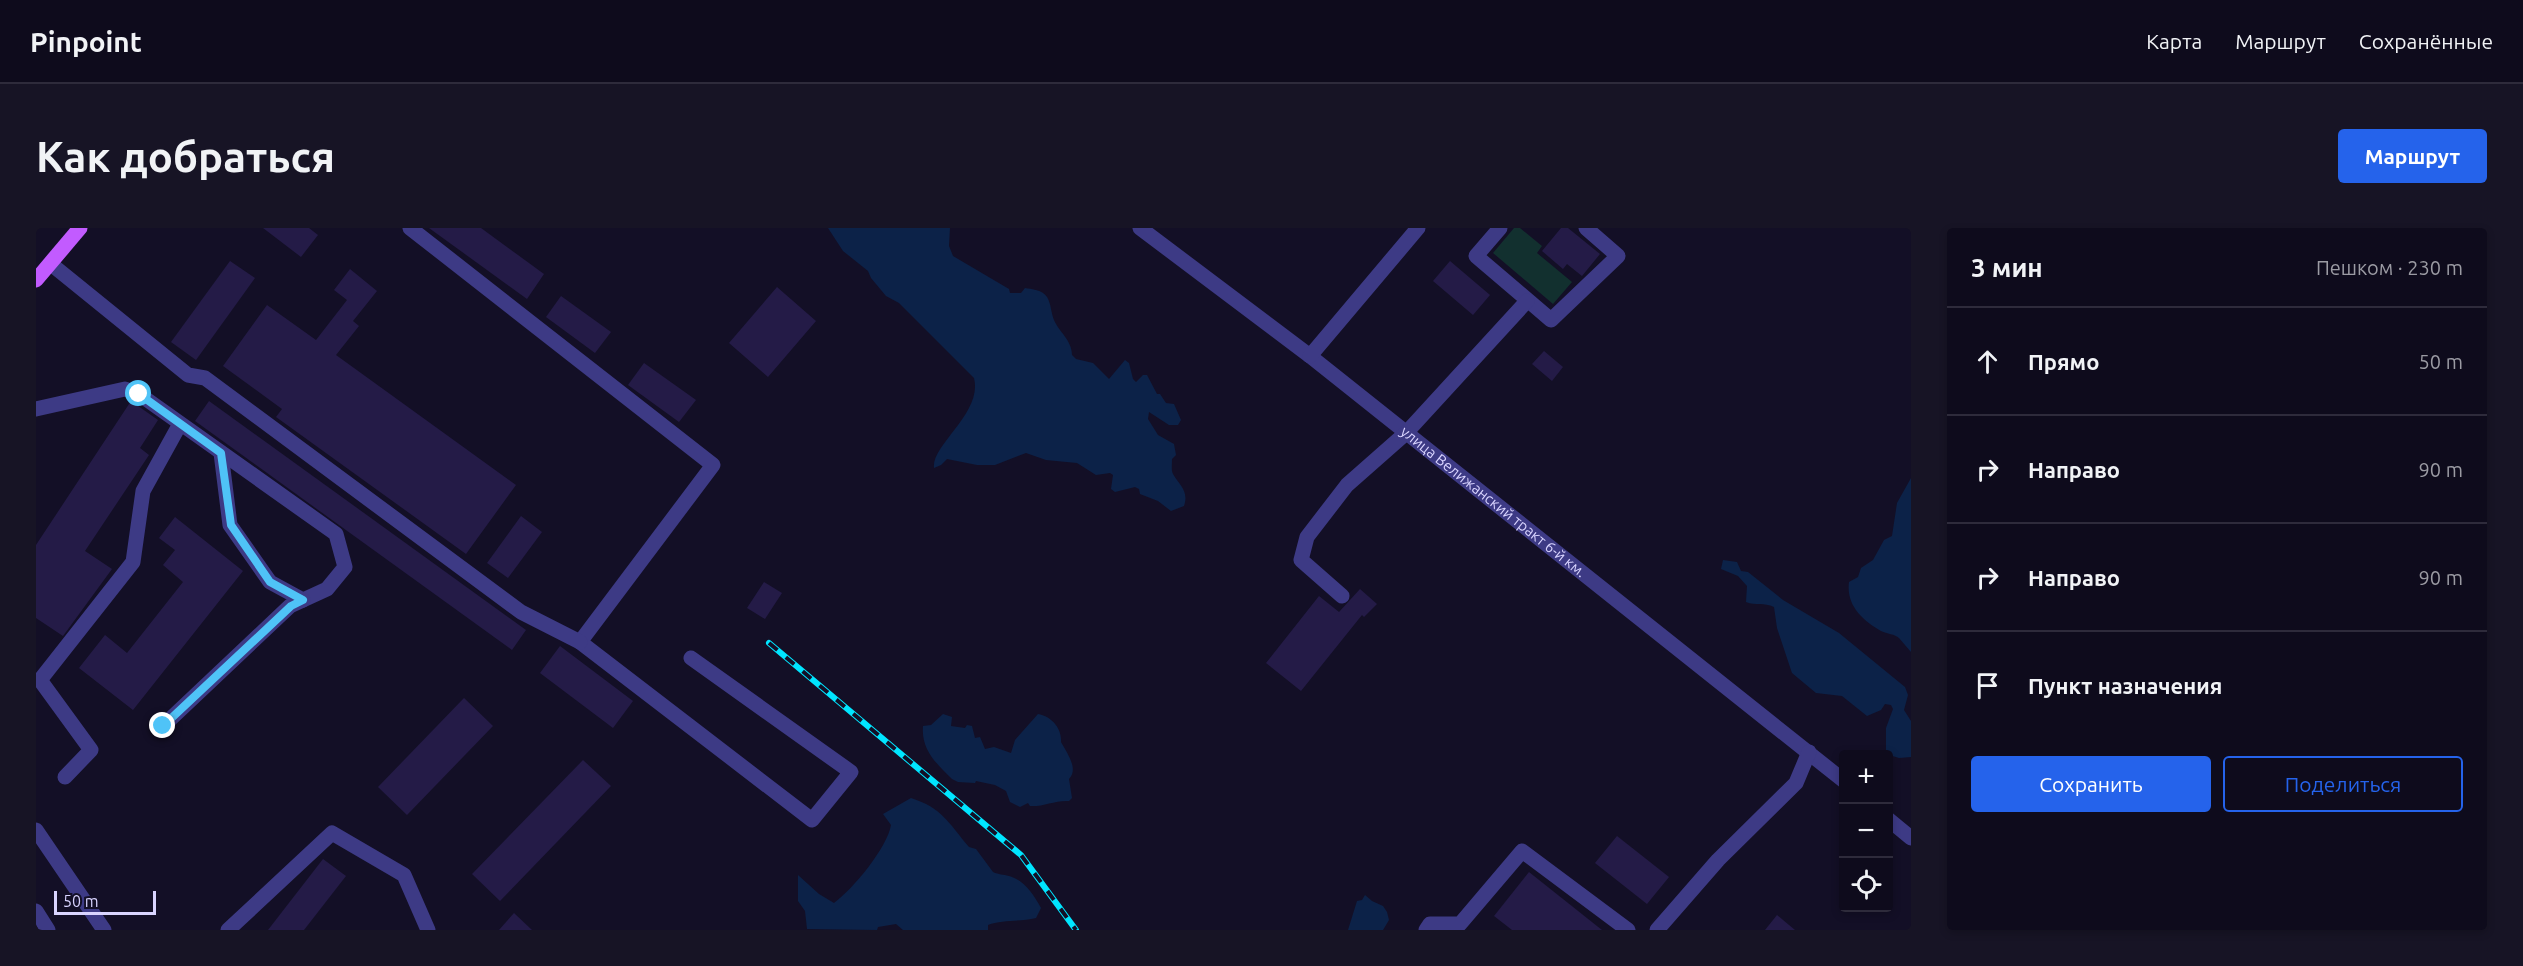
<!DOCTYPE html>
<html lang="ru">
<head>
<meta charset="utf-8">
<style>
	:root { --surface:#0e0b1c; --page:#171425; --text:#f1f3f6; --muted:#9b9ba3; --line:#2e2b3b; --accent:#2563eb }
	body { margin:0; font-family:Ubuntu,sans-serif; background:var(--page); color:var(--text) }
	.controls { position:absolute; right:18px; bottom:18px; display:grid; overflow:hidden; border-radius:6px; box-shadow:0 3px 9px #0003 }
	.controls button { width:54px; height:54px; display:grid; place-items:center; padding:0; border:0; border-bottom:2px solid var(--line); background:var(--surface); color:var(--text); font:30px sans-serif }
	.scale { position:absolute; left:18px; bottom:15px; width:102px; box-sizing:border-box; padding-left:6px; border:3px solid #d9d4ff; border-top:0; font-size:16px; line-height:21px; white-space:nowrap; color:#d9d4ff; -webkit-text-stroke:4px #130f26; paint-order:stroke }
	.stop { position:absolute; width:18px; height:18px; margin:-14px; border:4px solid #4fc3f7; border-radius:50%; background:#fff }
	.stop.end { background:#4fc3f7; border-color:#fff; box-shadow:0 2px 6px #0008 }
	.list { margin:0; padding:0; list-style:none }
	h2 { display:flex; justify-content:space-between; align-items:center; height:78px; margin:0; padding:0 24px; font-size:26px }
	h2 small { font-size:20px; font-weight:400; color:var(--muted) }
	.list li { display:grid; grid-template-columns:39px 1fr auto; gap:18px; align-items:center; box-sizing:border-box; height:108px; padding:0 24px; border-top:2px solid var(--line) }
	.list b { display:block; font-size:22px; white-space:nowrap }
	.list em { font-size:20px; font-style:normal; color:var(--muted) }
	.actions { display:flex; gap:12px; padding:18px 24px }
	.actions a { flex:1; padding:14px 0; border:2px solid var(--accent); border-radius:6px; text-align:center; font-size:21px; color:var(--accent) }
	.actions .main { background:var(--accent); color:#fff }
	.icon { flex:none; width:33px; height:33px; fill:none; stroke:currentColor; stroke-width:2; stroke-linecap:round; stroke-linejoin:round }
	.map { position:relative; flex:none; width:1875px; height:702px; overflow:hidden; border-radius:6px }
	header { display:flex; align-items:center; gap:36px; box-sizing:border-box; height:84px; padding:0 30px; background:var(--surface); border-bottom:2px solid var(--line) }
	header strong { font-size:28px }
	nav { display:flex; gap:33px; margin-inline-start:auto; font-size:21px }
	.intro { display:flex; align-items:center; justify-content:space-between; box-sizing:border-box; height:144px; padding:0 36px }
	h1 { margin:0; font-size:42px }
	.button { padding:15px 27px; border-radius:6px; background:var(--accent); color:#fff; font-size:21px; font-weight:700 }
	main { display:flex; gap:36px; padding:0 36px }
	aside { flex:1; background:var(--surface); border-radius:6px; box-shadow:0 3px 9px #0003 }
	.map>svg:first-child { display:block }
	.green { fill:#12302f }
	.water { fill:#0c2248 }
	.building { fill:#241b47 }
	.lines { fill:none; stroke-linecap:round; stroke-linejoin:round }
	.minor { stroke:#3d3a85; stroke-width:15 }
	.major { stroke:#c25bff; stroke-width:15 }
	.rail-casing { stroke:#00e5ff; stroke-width:6 }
	.rail { stroke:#130f26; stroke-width:4; stroke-dasharray:11; stroke-linecap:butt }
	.route { stroke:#4fc3f7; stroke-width:8 }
	.labels { text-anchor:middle; stroke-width:5; stroke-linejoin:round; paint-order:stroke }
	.street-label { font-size:15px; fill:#d9d4ff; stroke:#130f26 }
</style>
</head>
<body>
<header>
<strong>Pinpoint</strong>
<nav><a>Карта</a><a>Маршрут</a><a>Сохранённые</a></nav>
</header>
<div class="intro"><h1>Как добраться</h1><a class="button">Маршрут</a></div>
<main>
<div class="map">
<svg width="1875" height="702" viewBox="0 0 1875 702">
	<rect width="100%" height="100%" fill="#130f26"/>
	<polygon class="green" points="1478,0 1484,0 1506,18 1501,25 1536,54 1517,76 1457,25"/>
	<g class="water">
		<path d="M 792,0 L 914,0 L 913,18 L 917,28 L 973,61 L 974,65 L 985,65 L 989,60 C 995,61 1007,62 1011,69 C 1015,75 1015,85 1018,92 C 1023,104 1036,112 1036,127 L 1040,131 L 1057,135 L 1073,151 L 1089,132 L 1093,135 L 1097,151 L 1100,154 L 1107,147 L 1111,147 L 1121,166 L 1124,166 L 1130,175 L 1138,176 L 1145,192 L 1142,197 L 1133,197 L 1113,184 L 1112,191 L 1122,207 L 1138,216 L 1140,227 L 1136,231 C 1136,236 1135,242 1137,246 C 1144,258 1153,263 1148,278 L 1135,283 L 1122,273 L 1104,266 L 1103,261 L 1099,259 L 1079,264 L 1075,261 L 1077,247 L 1074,245 L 1060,247 L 1041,235 L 1010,232 L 990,225 L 959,237 L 941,237 L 911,231 L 905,237 L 898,240 C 895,217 947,185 938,150 L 863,75 L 850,68 L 835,50 L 832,43 L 807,23 Z"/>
		<path d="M 1875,250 L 1875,424 C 1871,419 1867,415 1863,410 C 1859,406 1851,406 1845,403 C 1826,392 1810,377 1813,354 L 1822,349 L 1825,340 L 1837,332 L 1848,312 L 1856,308 L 1861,275 Z"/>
		<path d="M 1687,332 L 1701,334 L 1705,343 L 1712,344 L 1747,372 L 1803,405 L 1869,459 L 1872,467 L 1868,482 L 1875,493 L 1875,529 L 1863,530 L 1850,526 L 1850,500 L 1857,481 L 1855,477 L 1849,476 L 1845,482 L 1831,488 L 1806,468 L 1780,465 L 1756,445 L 1741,400 L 1738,379 C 1728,374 1720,378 1710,374 L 1711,358 L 1702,348 L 1685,341 Z"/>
		<path d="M 907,486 L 916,489 L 915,498 L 929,500 L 931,497 L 936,498 L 939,510 L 944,509 L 949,521 L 958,519 L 975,525 L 979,512 L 1002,486 C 1015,488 1026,500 1025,514 C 1031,525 1043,541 1033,551 L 1036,570 L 1033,573 C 1019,572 1007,579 994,578 L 992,575 L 984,579 L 974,574 L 970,563 L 959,557 L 940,553 L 939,555 L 922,554 L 916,551 C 900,535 885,522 887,498 L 895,497 Z"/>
		<path d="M 875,570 C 906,580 912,594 933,619 L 940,621 L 957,644 C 963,647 967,646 973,648 C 988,652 998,667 1005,680 L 1000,690 C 985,694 966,691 952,697 L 952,702 L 867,702 L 860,696 L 842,699 L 841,702 L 771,701 L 769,683 L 762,673 L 762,647 L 783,666 L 798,675 C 817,661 851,620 855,597 L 847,586 Z"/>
		<polygon points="1329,667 1336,673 1347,678 1351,684 1353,692 1347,702 1312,702 1321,673 1326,672"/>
	</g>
	<g class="building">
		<polygon points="227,0 273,0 282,7 265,29"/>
		<polygon points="393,0 445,0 508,46 491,71"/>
		<polygon points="1525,0 1532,0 1564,26 1546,48 1531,36 1527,41 1506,23"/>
		<polygon points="194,33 219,50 160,132 135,114"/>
		<polygon points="1414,33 1454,67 1437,87 1397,53"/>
		<polygon points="314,41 341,63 317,93 323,98 300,127 480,257 430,326 240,189 246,181 187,138 231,77 280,112 311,72 298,62"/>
		<polygon points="741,59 780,93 732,149 693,115"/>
		<polygon points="525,68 575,104 559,125 510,89"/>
		<polygon points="1508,123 1527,139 1516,153 1496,136"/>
		<polygon points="608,135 660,172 643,194 592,157"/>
		<polygon points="95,173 122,192 104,220 113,227 49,323 76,341 27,408 0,390 0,317"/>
		<polygon points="173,173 490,402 476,422 159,193"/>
		<polygon points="485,288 506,304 472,350 451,335"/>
		<polygon points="139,289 207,343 97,482 43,440 69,407 91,425 147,354 127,337 139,322 123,310"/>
		<polygon points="728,354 746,365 729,391 711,380"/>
		<polygon points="1324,361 1341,376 1328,389 1326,387 1265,463 1230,435 1283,368 1303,384"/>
		<polygon points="524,418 597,473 577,500 504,445"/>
		<polygon points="428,470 457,498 371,587 342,559"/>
		<polygon points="547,532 575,558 464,673 436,646"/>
		<polygon points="1581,608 1633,649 1611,676 1559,635"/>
		<polygon points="287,631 310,648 268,702 232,702"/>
		<polygon points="1493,644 1566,702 1476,702 1458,688"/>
		<polygon points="478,685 496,702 463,702"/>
		<polygon points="1741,687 1759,702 1729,702"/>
	</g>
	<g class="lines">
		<g class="minor">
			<polyline points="374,0 677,237 544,414 776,592 815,544 655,430"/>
			<path id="s1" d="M 1104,0 L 1274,128 L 1808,553"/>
			<polyline points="1464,0 1440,28 1515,92 1582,28 1550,0"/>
			<polyline points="15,36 152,147 169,150 485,384 544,414"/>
			<polyline points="1274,128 1382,0"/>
			<polyline points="0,181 89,161 103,166 300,306 309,339 291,361 254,378 127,498"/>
			<polyline points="185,225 194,297 234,354 267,372"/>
			<polyline points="1306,368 1265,332 1271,309 1311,257 1370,205 1491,73"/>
			<polyline points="29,549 55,522 4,452 97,334 107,263 144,196"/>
			<polyline points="1852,591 1875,610"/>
			<polyline points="0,602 68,702"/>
			<polyline points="0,683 12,702"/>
			<polyline points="192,702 296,605 368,647 392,702"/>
			<polyline points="1390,702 1394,696 1424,696 1486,623 1592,702"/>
			<polyline points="1621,702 1682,632 1760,555 1773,524"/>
		</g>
		<polyline class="major" points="0,52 44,0"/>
		<defs>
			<polyline id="rail" points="733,415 985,627 1040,702"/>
		</defs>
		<use href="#rail" class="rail-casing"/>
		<use href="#rail" class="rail"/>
	</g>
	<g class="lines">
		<polyline class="route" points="103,166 185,225 195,297 234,354 267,372 255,378 127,498"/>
	</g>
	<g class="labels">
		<g class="street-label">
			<text dy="5" stroke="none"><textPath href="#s1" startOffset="447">улица Велижанский тракт 6-й км.</textPath></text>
		</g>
	</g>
</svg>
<div class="controls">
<button>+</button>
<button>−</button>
<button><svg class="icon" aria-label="locate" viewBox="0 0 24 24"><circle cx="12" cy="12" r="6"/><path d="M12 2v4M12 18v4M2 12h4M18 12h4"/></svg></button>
</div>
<div class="scale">50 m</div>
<div class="stop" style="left:103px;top:166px"></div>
<div class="stop end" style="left:127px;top:498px"></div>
</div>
<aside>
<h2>3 мин<small>Пешком · 230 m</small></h2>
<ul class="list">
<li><svg class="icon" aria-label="ahead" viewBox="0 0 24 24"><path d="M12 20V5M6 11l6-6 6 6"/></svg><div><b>Прямо</b></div><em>50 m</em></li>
<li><svg class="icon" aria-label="right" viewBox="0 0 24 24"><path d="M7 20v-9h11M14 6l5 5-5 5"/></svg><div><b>Направо</b></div><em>90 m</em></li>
<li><svg class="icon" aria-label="right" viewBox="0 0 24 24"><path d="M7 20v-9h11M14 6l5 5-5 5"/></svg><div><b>Направо</b></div><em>90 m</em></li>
<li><svg class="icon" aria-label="arrive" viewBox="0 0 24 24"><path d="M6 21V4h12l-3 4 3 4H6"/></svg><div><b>Пункт назначения</b></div></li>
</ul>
<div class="actions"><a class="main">Сохранить</a><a>Поделиться</a></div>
</aside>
</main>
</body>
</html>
